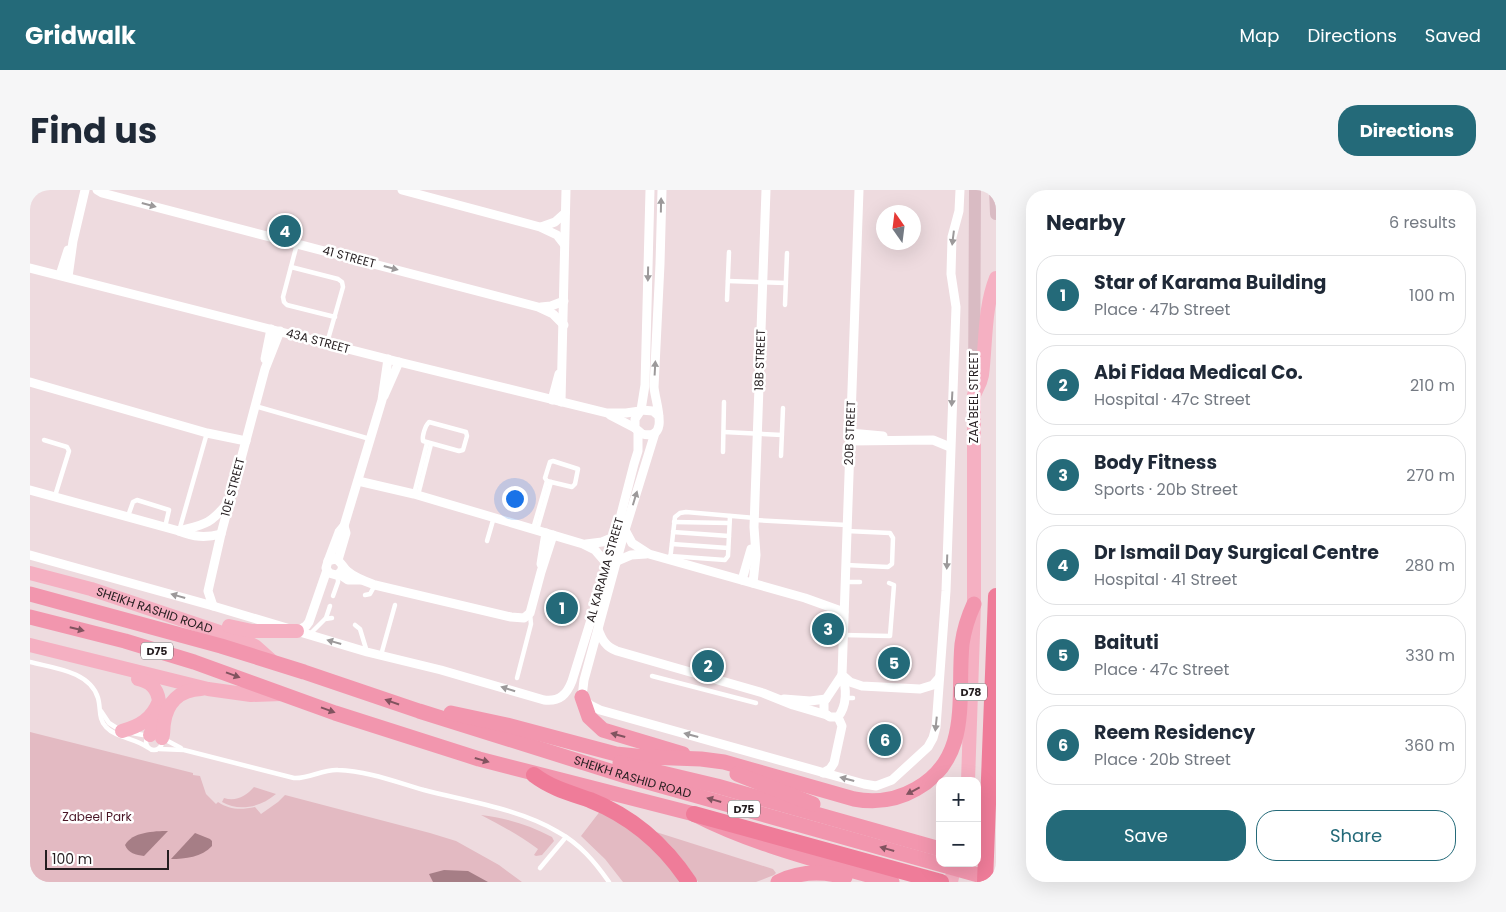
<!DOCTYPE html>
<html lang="en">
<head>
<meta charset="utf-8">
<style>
	:root { --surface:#fff; --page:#f6f6f7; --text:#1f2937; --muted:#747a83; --line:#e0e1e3; --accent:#246a79 }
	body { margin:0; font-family:Poppins,sans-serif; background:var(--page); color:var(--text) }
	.controls { position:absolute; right:15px; bottom:15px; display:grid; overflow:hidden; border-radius:10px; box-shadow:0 5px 20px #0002 }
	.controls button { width:45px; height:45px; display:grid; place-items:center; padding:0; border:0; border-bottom:1px solid var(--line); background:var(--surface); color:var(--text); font:25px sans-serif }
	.compass { position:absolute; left:846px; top:15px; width:45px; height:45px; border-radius:50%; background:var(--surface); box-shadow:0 5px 20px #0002; rotate:346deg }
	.scale { position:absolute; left:15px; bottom:12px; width:124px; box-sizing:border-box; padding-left:5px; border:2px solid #241d1f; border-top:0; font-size:14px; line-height:18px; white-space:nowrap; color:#241d1f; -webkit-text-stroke:4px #fff; paint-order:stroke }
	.you { position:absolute; left:484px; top:308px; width:18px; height:18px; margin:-12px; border:4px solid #fff; border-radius:50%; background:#1a73e8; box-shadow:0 0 0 8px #1a73e833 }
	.badge { display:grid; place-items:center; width:32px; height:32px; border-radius:50%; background:var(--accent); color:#fff; font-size:16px; font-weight:700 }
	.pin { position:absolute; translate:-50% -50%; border:2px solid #fff; box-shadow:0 1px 5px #0006 }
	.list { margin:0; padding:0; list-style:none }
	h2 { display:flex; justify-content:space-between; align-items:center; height:65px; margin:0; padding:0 20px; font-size:21px }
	h2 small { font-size:16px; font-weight:400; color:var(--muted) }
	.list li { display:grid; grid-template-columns:32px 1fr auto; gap:15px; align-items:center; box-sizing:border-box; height:80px; margin:0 10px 10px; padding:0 10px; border:1px solid var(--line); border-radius:20px }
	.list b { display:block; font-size:19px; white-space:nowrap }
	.list p { margin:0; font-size:16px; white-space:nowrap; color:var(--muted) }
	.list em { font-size:16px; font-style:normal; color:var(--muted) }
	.actions { display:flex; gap:10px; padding:15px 20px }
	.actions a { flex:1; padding:11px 0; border:1px solid var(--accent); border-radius:20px; text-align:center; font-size:18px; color:var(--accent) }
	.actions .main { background:var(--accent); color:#fff }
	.map { position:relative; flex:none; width:966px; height:692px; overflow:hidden; border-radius:20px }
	header { display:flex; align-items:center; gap:30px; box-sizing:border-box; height:70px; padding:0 25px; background:var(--accent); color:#fff }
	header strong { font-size:24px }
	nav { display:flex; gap:28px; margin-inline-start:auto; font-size:18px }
	.intro { display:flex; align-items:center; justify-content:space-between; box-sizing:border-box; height:120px; padding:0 30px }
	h1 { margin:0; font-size:35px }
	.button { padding:12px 22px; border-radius:20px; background:var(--accent); color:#fff; font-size:18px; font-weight:700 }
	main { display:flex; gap:30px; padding:0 30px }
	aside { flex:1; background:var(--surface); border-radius:20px; box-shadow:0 5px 20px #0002 }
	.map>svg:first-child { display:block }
	.green { fill:#e3bac2 }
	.water { fill:#a67e86 }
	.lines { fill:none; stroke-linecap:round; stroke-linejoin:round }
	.service { stroke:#fff; stroke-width:4.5 }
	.minor { stroke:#fff; stroke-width:9 }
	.secondary { stroke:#d9bbc3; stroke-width:12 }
	.primary { stroke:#f5b0c2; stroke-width:14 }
	.trunk { stroke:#f296ae; stroke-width:15 }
	.motorway { stroke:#ef7c99; stroke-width:16 }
	.oneway { fill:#9c999a }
	.oneway2 { fill:#81535f }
	.labels { text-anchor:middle; stroke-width:5; stroke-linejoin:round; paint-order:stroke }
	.shield { fill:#fff; stroke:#666162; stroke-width:1 }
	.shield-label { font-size:11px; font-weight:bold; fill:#241d1f }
	.street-label { font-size:12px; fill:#241d1f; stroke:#fff }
	.park-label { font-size:12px; fill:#4a1626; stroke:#fff }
</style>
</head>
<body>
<header>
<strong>Gridwalk</strong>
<nav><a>Map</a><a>Directions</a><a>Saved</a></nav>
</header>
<div class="intro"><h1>Find us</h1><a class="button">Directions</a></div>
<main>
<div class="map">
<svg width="966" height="692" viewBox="0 0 966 692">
	<rect width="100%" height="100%" fill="#eedbdf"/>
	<g class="green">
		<path d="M 0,542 L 163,583 L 163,585 L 170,586 L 176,604 L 186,614 L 188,612 C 200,620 211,620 225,617 L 231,624 L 248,612 L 255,605 L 400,643 L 426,651 L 469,675 L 492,692 L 0,692 Z"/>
		<path d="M 224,597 L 246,604 C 231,617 209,622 192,612 L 194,608 C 206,612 216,606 224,597 Z"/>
		<polygon points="571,620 605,639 654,692 593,692 575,669 551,646"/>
		<path d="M 451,625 C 476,628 499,635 522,647 L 524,651 L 512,665 L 506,666 L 504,665 L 508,659 C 490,646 471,635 451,625 Z"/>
		<path d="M 626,642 L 743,679 L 746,683 L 744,685 L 726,692 L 668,692 C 656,673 643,656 626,642 Z"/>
	</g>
	<g class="water">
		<path d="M 138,641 L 114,666 C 106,665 98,663 95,655 C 102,642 124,641 138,641 Z"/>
		<path d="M 165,643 L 180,649 L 182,651 L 182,656 C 172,667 155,669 141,669 Z"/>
		<polygon points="414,680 438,681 458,692 403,692 399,684"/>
	</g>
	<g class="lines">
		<g class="service">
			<polyline points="267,54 253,107 254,112 257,115 305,127"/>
			<polyline points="261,77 308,89 312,92 313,97 297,153"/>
			<polyline points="698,91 756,93"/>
			<polyline points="697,110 699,62"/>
			<polyline points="755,115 757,63"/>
			<polyline points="225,216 340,249"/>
			<path d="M 399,232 L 436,242 L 437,246 L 433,260 L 429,261 L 393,251 C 392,246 395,236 399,232 Z"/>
			<polyline points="694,242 752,245"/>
			<polyline points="14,250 37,257 39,261 25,306"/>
			<polyline points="693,262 694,212"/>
			<polyline points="751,266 753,218"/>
			<polyline points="384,304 397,253"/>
			<polyline points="388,305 401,254"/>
			<polyline points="98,326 103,312 107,310 139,320 135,337"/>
			<polyline points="725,330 817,335"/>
			<polyline points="644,332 699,333"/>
			<polyline points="503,339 517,291 515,288 520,272 523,271 548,279 545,294 542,297 517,291"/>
			<polyline points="507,340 521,292"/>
			<polyline points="149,341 177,243"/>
			<polyline points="643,342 699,346"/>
			<polyline points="457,351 464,327"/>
			<polyline points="642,354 698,358"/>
			<polyline points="640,366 695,370 698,366 700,326"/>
			<polyline points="640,370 645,327 650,323 656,322 725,328"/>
			<polyline points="816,375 858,377 862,374 863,348 860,343 817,341"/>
			<polyline points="815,392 830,392"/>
			<polyline points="335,405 340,404 345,395"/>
			<polyline points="303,406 308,392 308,384"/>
			<polyline points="296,428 300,416"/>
			<polyline points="325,435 330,439 337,462"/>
			<polyline points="279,445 295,429 302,428"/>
			<polyline points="813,445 860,446 864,395 859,393"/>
			<polyline points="351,465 365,415"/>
			<path d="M 0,472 C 23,478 60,481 68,508 C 71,518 68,529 76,537 C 86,548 105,548 117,557"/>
			<polyline points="622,486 726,513"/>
			<polyline points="487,488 501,434 500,424"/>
			<polyline points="815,508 823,508"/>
			<polyline points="71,521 79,533 90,540"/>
			<polyline points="102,543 119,546"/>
			<circle cx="124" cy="552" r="8"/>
			<polyline points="134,549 151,558"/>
			<path d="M 129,559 L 154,560 L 264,588 C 279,589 293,579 308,580 C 337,581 366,592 394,600 C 436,611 490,619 528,642 C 550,654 565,672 579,692"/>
			<polyline points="510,678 536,647"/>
		</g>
		<g class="minor">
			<polyline points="67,0 72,3 508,117 523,124 534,135"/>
			<polyline points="372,0 510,37 527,45 534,54"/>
			<polyline points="829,0 812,485 820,492 832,496 890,499 903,495 909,488"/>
			<polyline points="511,37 525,32 535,23"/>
			<polyline points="0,78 369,172 577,223 596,223 610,221"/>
			<polyline points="30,85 38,60"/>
			<polyline points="38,87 43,51 55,0"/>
			<polyline points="511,117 521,116 534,111"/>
			<polyline points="235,169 241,139"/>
			<polyline points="0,192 177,243 216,251"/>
			<polyline points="354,206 369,172"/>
			<polyline points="522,210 529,184"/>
			<polyline points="531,212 536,0"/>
			<polyline points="611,220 615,195 620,0"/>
			<polyline points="580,225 605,238"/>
			<path d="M 629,226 L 623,221 L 611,220 L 605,229 L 605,238 L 612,244 C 641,251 625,212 624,197 L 630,74 L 632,0"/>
			<polyline points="625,243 595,340 554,490 552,507 560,515 570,520 834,594 846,596 862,590 898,557 903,548 906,537 916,401 926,117 921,84 922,47 929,21 930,0"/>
			<polyline points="820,243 853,246"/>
			<polyline points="820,251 903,250 920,257"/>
			<polyline points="328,291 384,304 553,354 565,360 578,375"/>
			<path d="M 0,300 L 149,341 C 164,347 175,348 191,344"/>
			<polyline points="595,340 602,353 619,364 775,408 814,422"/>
			<path d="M 149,341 C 175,334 179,335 197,314"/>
			<polyline points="556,354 572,352 584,347"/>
			<path d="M 0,365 L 183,416 L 337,462 L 411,480 L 514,510 C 530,512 537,504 542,491 L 578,375 L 604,274 L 608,261 L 608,242"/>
			<polyline points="308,370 316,343 314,336"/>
			<polyline points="298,371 309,342 314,336 352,210 358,169"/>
			<polyline points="587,371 601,365 616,364"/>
			<polyline points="511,374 516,343"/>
			<path d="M 313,376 L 311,382 L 306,385 L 299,383 L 296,378 L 298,371 L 306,369 C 311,372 313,377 317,381 C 325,388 334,391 345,395 L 481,427 L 494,428 L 500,423 L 511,382 L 523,345"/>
			<polyline points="309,384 318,390 330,390"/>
			<polyline points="712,390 721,359"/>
			<polyline points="723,393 726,365 724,337 736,0"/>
			<polyline points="183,416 178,401 191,344 235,179 250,141"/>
			<path d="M 568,439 C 572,450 576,457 587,461 L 733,503 L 763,515 L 797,525"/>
			<polyline points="267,441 276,436 279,432 297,380"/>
			<path d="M 812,485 C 817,498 817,516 808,527 L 800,527 L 794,523 L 794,512 Z"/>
			<polyline points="754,509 780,511 796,509"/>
			<polyline points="793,583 800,579 804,573 812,536 808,527"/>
		</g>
		<g class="secondary">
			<polyline points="965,0 966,24"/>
			<polyline points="944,205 945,0"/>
		</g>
		<g class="primary">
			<path id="s1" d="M 0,383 L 61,399 L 210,449 L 225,456 L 243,472"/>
			<polyline points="199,436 222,441 267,441"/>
			<polyline points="0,455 178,499 221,505 252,504"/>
			<path d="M 92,541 C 110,536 122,529 129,511 C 127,497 120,492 108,489"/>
			<polyline points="120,545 129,522"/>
			<path d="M 132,548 C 134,543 133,538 134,533 C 137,512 149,500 171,499"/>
			<path d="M 938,591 L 944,414 L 944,205 L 950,192 L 952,185 C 956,153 954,118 966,88"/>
			<polyline points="921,692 925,673"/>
		</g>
		<g class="trunk">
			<path id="s2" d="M 0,404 L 191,456 L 274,482 L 389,521 L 596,586 L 966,690"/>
			<path d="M 0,427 L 95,451 L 164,472 L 305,523 L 449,569 L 664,624 C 726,656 795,672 862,692"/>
			<polyline points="552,507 559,527 573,540 653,564"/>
			<path d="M 421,523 L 477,535 L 586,564 L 616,567 L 671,569 L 694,572 L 824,609 C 846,613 867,610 886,599 C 942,568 927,507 932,454 C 934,440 938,427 944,414"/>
			<polyline points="590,573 687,596 910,659"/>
			<polyline points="707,584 783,614"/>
			<path d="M 748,692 C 770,681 792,681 815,687"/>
		</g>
		<g class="motorway">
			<path d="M 504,585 C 521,598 540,603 560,610 C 603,627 634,654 659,692"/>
			<polyline points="664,624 911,692"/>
			<polyline points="955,692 966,406"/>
		</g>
	</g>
	<defs><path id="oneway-solid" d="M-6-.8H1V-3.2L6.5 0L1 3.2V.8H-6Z" transform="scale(1.25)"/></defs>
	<g class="oneway">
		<use href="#oneway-solid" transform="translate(119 15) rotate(15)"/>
		<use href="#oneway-solid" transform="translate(631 15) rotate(-89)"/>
		<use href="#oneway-solid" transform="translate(923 48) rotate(97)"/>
		<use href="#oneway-solid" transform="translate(361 78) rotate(15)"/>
		<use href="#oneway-solid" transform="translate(618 84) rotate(91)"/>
		<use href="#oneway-solid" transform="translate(625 178) rotate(-87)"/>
		<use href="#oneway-solid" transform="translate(922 209) rotate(93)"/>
		<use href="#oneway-solid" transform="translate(605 308) rotate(-73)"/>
		<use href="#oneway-solid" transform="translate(917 372) rotate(92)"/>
		<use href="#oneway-solid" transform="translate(148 406) rotate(-164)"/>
		<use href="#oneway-solid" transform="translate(304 452) rotate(-164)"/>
		<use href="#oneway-solid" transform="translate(478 499) rotate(-163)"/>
		<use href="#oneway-solid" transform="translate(906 534) rotate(96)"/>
		<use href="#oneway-solid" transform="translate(661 545) rotate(-165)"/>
		<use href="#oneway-solid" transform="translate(817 589) rotate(-165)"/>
	</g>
	<g class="oneway2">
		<use href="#oneway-solid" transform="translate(47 439) rotate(14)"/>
		<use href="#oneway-solid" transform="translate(203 485) rotate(20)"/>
		<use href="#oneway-solid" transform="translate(362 512) rotate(-161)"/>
		<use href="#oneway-solid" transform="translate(298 520) rotate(20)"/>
		<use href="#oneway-solid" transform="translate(588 545) rotate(-165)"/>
		<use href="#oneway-solid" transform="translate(452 570) rotate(16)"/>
		<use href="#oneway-solid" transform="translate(883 601) rotate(152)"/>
		<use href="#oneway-solid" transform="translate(684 610) rotate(-164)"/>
		<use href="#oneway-solid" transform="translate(857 659) rotate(-164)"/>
	</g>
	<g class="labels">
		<g class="shield">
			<rect x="111" y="452.5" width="32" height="17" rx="4"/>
			<rect x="925" y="493.5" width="32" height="17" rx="4"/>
			<rect x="698" y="610.5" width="32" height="17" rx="4"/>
		</g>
		<g class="shield-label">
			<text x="127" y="465">D75</text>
			<text x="941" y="506">D78</text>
			<text x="714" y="623">D75</text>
		</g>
		<g class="street-label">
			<text transform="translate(319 67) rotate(15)" y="4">41 STREET</text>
			<text transform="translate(288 151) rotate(15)" y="4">43A STREET</text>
			<text transform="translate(730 170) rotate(-88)" y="4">18B STREET</text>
			<text transform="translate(944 207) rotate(-90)" y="4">ZAA'BEEL STREET</text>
			<text transform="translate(820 243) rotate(-88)" y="4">20B STREET</text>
			<text transform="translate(203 297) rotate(-75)" y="4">10E STREET</text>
			<text transform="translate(575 380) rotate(-74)" y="4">AL KARAMA STREET</text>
			<text dy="4" stroke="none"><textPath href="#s1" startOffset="130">SHEIKH RASHID ROAD</textPath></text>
			<text dy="4" stroke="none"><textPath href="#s2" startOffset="630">SHEIKH RASHID ROAD</textPath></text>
		</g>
		<g class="park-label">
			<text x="67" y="631">Zabeel Park</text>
		</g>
	</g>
</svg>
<div class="controls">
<button>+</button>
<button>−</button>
</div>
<svg class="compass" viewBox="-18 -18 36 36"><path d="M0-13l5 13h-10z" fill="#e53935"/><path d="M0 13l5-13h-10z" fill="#747a83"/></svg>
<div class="scale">100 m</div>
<div class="you"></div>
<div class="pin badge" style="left:532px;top:418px">1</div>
<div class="pin badge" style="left:678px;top:476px">2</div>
<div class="pin badge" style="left:798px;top:439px">3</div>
<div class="pin badge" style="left:255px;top:41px">4</div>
<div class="pin badge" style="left:864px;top:473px">5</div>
<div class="pin badge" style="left:855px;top:550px">6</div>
</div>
<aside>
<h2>Nearby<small>6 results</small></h2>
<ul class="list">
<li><span class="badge">1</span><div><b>Star of Karama Building</b><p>Place · 47b Street</p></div><em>100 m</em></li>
<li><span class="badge">2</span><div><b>Abi Fidaa Medical Co.</b><p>Hospital · 47c Street</p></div><em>210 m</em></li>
<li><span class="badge">3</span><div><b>Body Fitness</b><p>Sports · 20b Street</p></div><em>270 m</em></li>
<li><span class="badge">4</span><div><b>Dr Ismail Day Surgical Centre</b><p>Hospital · 41 Street</p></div><em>280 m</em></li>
<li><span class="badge">5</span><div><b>Baituti</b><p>Place · 47c Street</p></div><em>330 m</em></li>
<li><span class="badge">6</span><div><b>Reem Residency</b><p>Place · 20b Street</p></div><em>360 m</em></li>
</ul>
<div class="actions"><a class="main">Save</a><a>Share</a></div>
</aside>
</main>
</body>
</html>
